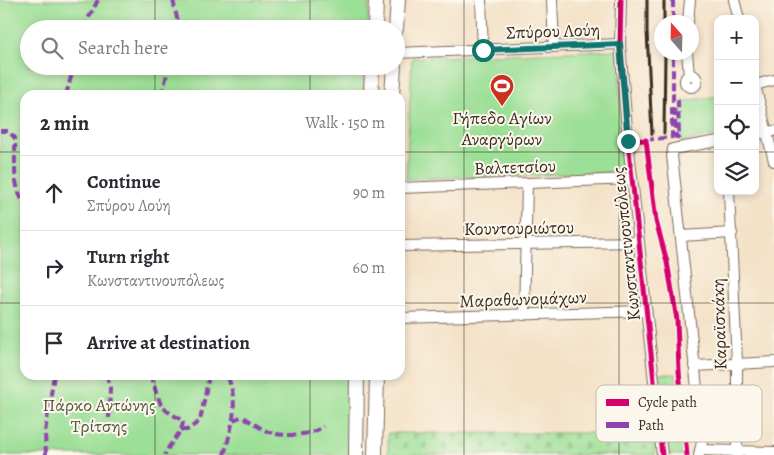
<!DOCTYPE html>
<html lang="en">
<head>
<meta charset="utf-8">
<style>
	:root { --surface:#fff; --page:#f7f7f7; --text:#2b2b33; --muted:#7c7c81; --line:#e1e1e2 }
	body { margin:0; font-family:Alegreya,serif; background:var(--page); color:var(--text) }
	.controls { position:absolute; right:15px; top:15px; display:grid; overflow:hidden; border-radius:10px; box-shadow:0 2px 8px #0003 }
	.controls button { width:45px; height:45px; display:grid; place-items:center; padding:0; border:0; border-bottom:1px solid var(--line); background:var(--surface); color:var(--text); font:25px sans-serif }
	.compass { position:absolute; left:654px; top:15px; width:45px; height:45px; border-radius:50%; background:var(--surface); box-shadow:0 2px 8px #0003; rotate:340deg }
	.stop { position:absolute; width:15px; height:15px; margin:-11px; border:4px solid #0f766e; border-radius:50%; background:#fff }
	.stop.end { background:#0f766e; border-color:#fff; box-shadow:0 1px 5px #0008 }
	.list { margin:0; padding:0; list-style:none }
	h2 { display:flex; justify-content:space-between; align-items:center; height:65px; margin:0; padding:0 20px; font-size:21px }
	h2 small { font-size:16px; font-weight:400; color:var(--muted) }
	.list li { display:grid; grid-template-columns:32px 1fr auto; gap:15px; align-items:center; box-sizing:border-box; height:75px; padding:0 20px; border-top:1px solid var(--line) }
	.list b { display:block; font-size:19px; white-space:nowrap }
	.list p { margin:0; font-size:16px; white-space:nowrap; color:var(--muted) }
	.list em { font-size:16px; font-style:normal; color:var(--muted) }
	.icon { flex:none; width:28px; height:28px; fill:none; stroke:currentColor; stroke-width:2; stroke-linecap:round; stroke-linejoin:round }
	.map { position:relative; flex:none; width:774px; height:455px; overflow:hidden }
	.search { position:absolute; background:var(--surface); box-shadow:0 2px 8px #0003; left:20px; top:20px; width:385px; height:55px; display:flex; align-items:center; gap:12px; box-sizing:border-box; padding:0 18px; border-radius:28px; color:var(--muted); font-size:19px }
	.panel { position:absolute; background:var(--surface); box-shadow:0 2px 8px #0003; left:20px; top:90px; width:385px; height:290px; border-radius:15px }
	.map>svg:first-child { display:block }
	.grass { fill:url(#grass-tufts); stroke:#6c845a }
	.cemetery { fill:url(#cemetery-stones); stroke:#6c845a }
	.green { fill:#9cdf96; stroke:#6c845a }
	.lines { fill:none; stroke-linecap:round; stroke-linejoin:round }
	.minor-casing { stroke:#7c6a5a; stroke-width:12 }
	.secondary-casing { stroke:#7c6a5a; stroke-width:16 }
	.minor { stroke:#fff; stroke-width:10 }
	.secondary { stroke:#fff; stroke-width:14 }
	.rail { stroke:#3b2a1e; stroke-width:3 }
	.quiet { stroke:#8e44ad; stroke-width:4; stroke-dasharray:8 4; stroke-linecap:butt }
	.cycleway-casing { stroke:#fbf7ec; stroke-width:8 }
	.cycleway { stroke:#d6006c; stroke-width:5 }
	.route { stroke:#0f766e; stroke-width:6 }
	.grid { fill:none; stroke:#3b2a1e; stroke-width:1; stroke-opacity:0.55 }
	.labels { text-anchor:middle; stroke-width:4; stroke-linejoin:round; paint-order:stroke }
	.street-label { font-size:18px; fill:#3b2a1e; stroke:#fbf7ec }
	.poi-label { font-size:18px; fill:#3b2a1e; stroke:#fbf7ec }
	.park-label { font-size:18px; fill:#53573c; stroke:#fbf7ec }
	.key { fill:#fbf7ec; stroke:#c1baae; stroke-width:1 }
	.key-label { font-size:14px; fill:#3b2a1e }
</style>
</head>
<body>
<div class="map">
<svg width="774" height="455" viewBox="0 0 774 455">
	<defs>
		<pattern id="grass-tufts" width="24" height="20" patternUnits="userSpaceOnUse" patternTransform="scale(1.25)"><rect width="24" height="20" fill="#9cdf96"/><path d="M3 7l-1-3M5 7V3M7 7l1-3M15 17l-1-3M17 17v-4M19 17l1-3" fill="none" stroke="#87c081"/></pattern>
		<pattern id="cemetery-stones" width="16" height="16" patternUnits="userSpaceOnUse" patternTransform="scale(1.25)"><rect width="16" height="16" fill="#9cdf96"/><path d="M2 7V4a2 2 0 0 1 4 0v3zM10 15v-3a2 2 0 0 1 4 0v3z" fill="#87c081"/></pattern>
	</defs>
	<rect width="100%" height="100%" fill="#fbf7ec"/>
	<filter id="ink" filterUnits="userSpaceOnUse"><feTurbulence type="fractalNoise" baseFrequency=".02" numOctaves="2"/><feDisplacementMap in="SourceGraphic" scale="10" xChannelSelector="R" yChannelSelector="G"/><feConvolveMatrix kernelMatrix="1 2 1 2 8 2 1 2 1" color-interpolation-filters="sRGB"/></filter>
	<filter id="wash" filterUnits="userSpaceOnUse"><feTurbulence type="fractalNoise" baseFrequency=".0096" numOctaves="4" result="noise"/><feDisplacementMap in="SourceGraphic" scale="20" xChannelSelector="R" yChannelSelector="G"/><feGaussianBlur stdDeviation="1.12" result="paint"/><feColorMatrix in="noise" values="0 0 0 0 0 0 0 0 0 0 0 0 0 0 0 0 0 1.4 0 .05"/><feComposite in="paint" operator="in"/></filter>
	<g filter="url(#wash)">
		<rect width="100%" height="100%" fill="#f4e2c8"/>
		<polygon class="grass" points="659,374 676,374 684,455 668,455"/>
		<polygon class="cemetery" points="388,433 653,433 655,455 388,455"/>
		<g class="green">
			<polygon points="0,0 369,0 368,29 29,29 29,66 366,66 364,95 25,95 25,375 350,375 349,455 0,455"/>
			<polygon points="618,50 624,172 406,179 412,58"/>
			<polygon points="718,96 718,135 681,142 681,102"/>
		</g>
	</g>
	<g filter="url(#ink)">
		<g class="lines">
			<defs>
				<g id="minor">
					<polyline points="481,0 483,50"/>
					<polyline points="552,0 554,47"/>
					<polyline points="621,0 620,44 628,141 662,455"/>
					<polyline points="734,0 739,19"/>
					<polyline points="688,22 690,0"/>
					<polyline points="687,52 689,75"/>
					<polyline points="396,53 620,44"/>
					<circle cx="691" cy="81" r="6"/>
					<polyline points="755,85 774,161"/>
					<polyline points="755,85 774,80"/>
					<polyline points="755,134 774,131"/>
					<polyline points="400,188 632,179"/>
					<polyline points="729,191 737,363 737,455"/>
					<polyline points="681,236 732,233"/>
					<polyline points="400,246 639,242"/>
					<polyline points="524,315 527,183"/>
					<polyline points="400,318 646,311"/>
					<polyline points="694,366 774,362"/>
					<polyline points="701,450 774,452"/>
					<polyline points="699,455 702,442 700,416 672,155 673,149 718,141"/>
				</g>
				<g id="secondary">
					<polyline points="375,29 376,0"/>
					<polyline points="396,29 398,0"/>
					<polyline points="371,95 372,66"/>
					<polyline points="392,95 394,66"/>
					<polyline points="356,455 357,375"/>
					<polyline points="375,455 377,375"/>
				</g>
			</defs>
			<use href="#minor" class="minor-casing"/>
			<use href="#secondary" class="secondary-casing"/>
			<use href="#minor" class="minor"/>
			<use href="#secondary" class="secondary"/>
			<g class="rail">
				<polyline points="647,0 647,31 652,134"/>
				<polyline points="664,22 664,0"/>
				<polyline points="664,133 665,52"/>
			</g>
			<g class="quiet">
				<polyline points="173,0 177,18 175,29"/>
				<polyline points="673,0 673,22"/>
				<polyline points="85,29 88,19 98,0"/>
				<polyline points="66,95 74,66"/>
				<polyline points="162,95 169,66"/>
				<path d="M 0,131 L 8,131 L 15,138 C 16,160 11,185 25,204"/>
				<polyline points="646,140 672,137 672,107 674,107 676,137 679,137 678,101 673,101 673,52"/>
				<polyline points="107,375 110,388 109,418"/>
				<path d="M 150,375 L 161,405 L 167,411 L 183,421 C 183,434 168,443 165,455"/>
				<path d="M 233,420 L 241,417 L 245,418 C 253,423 261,429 269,432 C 281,437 314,436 323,426"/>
				<polyline points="181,430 187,430 200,421 209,375"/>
				<polyline points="46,455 45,432 54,375"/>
				<path d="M 224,455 C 232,425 240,406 227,375"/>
			</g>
			<defs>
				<g id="cycleway">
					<polyline points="621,0 620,44 628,141 662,455"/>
					<polyline points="628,141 646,140 656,221 667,262 677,320 679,371 687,455"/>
				</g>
			</defs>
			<use href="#cycleway" class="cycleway-casing"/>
			<use href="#cycleway" class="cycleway"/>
		</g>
	</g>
	<g class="lines" filter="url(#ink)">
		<polyline class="route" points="483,50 620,44 628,141"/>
	</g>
	<path class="grid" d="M 155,0 L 155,29M 310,0 L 310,29M 464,0 L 464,455M 619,0 L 619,455M 155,66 L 155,95M 310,66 L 310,95M 0,152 L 25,152M 400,152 L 718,152M 755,152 L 774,152M 0,303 L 25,303M 400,303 L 774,303M 155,375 L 155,455M 310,375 L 310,455"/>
	<defs>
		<symbol id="stadium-pin" viewBox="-11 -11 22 30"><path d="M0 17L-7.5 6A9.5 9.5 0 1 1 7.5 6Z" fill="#c8321e" stroke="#fbf7ec"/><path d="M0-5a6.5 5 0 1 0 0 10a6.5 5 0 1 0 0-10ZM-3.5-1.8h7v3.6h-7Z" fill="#fff"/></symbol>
	</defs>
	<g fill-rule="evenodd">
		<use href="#stadium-pin" x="488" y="72" width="28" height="38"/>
	</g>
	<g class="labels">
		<g class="street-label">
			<text transform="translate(553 31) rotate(-2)" y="6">Σπύρου Λούη</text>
			<text transform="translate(515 167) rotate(-2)" y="6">Βαλτετσίου</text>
			<text transform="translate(519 228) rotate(-1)" y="6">Κουντουριώτου</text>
			<text transform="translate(626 244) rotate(-96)" y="6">Κωνσταντινουπόλεως</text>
			<text transform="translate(523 299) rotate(-2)" y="6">Μαραθωνομάχων</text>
			<text transform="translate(719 324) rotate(-92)" y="6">Καραϊσκάκη</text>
		</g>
		<g class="poi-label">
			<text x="502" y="124">Γήπεδο Αγίων<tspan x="502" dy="21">Αναργύρων</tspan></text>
		</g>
		<g class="park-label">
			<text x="99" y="411">Πάρκο Αντώνης<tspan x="99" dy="21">Τρίτσης</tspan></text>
		</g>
	</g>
	<rect x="596" y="385" width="166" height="57" rx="8" class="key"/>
	<rect x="606" y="399" width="23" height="7" fill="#d6006c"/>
	<rect x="606" y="422" width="23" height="6" fill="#8e44ad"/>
	<g class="key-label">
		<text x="638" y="407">Cycle path</text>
		<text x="638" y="430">Path</text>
	</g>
</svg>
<div class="controls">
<button>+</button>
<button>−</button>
<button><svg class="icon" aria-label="locate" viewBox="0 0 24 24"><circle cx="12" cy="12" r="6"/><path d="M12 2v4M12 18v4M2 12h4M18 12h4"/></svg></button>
<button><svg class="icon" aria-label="layers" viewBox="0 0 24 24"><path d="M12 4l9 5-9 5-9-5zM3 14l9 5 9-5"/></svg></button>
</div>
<svg class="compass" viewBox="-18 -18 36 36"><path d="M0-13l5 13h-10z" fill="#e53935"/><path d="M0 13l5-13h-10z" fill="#7c7c81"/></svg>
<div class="stop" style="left:483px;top:50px"></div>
<div class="stop end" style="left:628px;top:141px"></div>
<div class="search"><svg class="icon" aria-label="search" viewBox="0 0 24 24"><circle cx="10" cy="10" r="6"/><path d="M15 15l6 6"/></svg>Search here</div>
<section class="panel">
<h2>2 min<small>Walk · 150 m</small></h2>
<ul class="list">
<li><svg class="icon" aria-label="ahead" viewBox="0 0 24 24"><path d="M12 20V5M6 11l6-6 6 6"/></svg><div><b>Continue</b><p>Σπύρου Λούη</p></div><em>90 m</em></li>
<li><svg class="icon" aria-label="right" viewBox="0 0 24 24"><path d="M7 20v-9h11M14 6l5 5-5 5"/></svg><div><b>Turn right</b><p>Κωνσταντινουπόλεως</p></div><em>60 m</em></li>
<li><svg class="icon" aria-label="arrive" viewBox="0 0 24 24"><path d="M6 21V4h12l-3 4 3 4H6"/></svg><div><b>Arrive at destination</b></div></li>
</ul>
</section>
</div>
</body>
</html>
